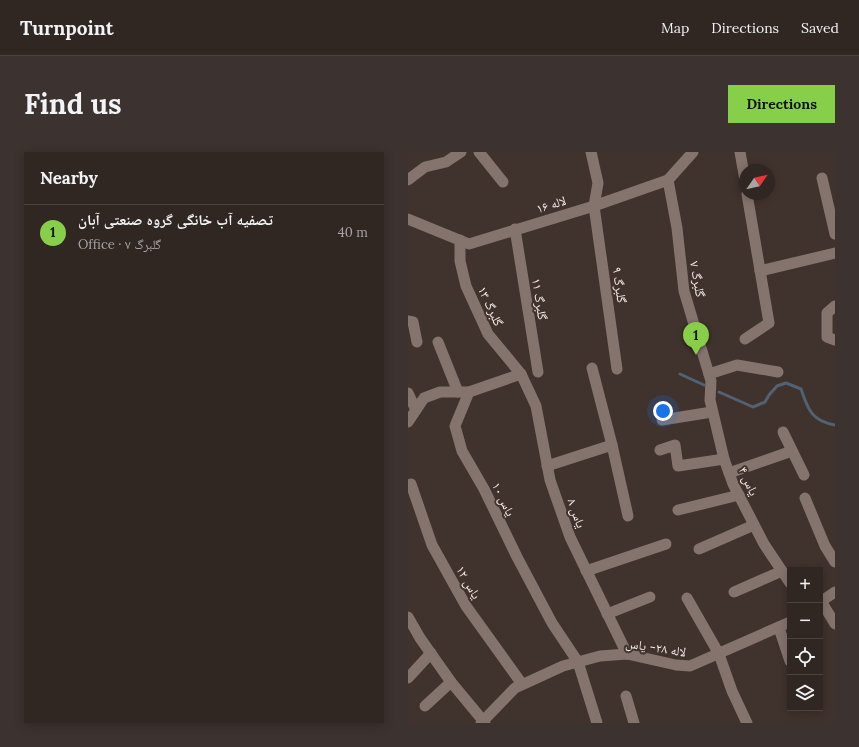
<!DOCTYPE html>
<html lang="en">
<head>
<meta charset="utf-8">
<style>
	:root { --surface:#302622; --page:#3c322f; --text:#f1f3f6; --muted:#a8a5a5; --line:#4b4340; --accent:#88cf49 }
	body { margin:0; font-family:Lora,"Noto Naskh Arabic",serif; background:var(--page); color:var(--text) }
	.controls { position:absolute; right:12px; bottom:12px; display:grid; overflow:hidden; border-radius:0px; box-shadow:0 2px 10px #0003 }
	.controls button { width:36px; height:36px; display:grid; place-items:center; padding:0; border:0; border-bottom:1px solid var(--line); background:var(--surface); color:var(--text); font:20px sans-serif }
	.compass { position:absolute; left:331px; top:12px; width:36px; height:36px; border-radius:50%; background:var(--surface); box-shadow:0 2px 10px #0003; rotate:56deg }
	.you { position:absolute; left:255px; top:259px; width:14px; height:14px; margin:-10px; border:3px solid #fff; border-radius:50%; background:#1a73e8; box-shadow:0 0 0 6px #1a73e833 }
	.badge { display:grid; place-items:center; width:26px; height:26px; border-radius:50%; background:var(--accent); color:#111; font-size:13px; font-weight:700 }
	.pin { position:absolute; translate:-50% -33px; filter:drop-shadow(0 1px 2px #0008) }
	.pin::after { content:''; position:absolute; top:21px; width:14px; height:12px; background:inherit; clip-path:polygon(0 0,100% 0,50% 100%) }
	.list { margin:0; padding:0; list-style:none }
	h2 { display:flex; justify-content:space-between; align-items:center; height:52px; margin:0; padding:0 16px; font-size:17px }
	h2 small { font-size:13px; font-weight:400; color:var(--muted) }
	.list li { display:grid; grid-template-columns:26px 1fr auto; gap:12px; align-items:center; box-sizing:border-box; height:56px; padding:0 16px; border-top:1px solid var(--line) }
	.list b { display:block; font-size:15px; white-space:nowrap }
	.list p { margin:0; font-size:13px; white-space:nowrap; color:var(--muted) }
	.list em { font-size:13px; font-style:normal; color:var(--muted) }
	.icon { flex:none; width:22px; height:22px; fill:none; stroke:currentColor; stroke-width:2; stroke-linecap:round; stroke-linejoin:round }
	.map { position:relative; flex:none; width:427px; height:571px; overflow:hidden; border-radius:0px }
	header { display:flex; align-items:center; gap:24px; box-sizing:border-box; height:56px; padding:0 20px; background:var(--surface); border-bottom:1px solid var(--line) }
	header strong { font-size:19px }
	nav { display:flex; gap:22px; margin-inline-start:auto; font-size:14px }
	.intro { display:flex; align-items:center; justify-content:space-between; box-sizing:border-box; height:96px; padding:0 24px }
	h1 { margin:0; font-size:28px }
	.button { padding:10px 18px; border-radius:0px; background:var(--accent); color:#111; font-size:14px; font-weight:700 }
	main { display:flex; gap:24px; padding:0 24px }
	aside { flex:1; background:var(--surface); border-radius:0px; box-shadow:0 2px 10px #0003 }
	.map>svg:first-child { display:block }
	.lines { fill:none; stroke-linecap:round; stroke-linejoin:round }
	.stream { stroke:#516272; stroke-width:3 }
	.street { stroke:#85746e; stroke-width:11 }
	.labels { text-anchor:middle; stroke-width:4; stroke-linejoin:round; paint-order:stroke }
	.street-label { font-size:13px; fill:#f6ece9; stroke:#40322d }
</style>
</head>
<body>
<header>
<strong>Turnpoint</strong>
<nav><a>Map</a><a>Directions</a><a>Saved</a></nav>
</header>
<div class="intro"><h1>Find us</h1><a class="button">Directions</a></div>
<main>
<aside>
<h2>Nearby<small></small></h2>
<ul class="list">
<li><span class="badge">1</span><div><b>تصفیه آب خانگی گروه صنعتی آبان</b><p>Office · گلبرگ ۷</p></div><em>40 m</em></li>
</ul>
</aside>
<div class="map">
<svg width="427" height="571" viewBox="0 0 427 571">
	<rect width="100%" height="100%" fill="#40322d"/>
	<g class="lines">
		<g class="stream">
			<polyline points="272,222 296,233"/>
			<path d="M 311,240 L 345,255 L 357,250 L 361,243 L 369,234 L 378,231 L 393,237 C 400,258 404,269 427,273"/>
		</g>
		<g class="street">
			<polyline points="71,0 95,30"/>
			<polyline points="183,0 190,31 186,54 209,217"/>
			<polyline points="332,0 337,28"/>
			<polyline points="414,26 427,82"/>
			<polyline points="0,28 17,15 38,10 53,0"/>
			<polyline points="260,28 269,76 276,139 303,229 302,248 316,307 325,332 356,392 382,431"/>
			<polyline points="0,67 61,92 186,54 260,28 285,0"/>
			<polyline points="107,77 130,220"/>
			<polyline points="52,88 52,109 58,134 80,182 113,222 128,254 142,328 162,385 219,502"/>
			<polyline points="352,119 427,101"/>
			<polyline points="427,154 419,161 419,185 427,188"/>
			<polyline points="0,169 5,170 9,190"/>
			<polyline points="337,187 361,171 339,42"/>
			<polyline points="30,190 50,240"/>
			<polyline points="184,216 204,293 220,364"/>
			<polyline points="113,222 61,240 47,274 54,299 76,337 109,405 144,471 170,510 189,571"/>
			<polyline points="301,222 329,213 370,220"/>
			<polyline points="0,241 8,258"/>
			<polyline points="254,268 304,260"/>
			<polyline points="0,270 16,246 32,240 61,240"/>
			<polyline points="375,280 396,323"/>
			<polyline points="252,298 267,293 270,314 316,307"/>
			<polyline points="139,314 204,293"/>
			<polyline points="321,321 384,299"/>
			<polyline points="3,332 24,393 58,454 114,532"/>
			<polyline points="397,346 417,394 427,410"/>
			<polyline points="270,358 331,343"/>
			<polyline points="291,397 346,373"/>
			<polyline points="178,419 258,392"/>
			<polyline points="326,440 374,419"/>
			<polyline points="279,446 311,502 324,539 339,571"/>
			<polyline points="413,449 427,472"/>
			<polyline points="412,450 427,440"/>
			<polyline points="199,462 242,445"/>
			<polyline points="0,465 12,486 43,530 77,571"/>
			<polyline points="371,476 382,509"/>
			<polyline points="0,526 23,501"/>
			<polyline points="218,544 226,571"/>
			<polyline points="17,554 43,530"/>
			<polyline points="73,571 107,536 155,514 192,504 219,502 268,513 282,514 382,470"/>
		</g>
	</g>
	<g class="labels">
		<g class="street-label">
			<text transform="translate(143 52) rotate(-17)" y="5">لاله ۱۶</text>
			<text transform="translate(290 127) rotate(80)" y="5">گلبرگ ۷</text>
			<text transform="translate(212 133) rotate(82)" y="5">گلبرگ ۹</text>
			<text transform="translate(132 147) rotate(81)" y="5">گلبرگ ۱۱</text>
			<text transform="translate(83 154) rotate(65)" y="5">گلبرگ ۱۳</text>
			<text transform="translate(341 329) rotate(66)" y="5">یاس ۴</text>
			<text transform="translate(96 347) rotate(64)" y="5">یاس ۱۰</text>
			<text transform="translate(169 361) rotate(70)" y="5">یاس ۸</text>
			<text transform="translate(61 430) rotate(60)" y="5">یاس ۱۲</text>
			<text transform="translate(248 495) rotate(9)" y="5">لاله ۲۸- یاس</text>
		</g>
	</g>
</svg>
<div class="controls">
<button>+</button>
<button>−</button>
<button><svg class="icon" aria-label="locate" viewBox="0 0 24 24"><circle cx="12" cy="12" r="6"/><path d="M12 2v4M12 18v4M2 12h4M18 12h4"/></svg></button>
<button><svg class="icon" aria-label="layers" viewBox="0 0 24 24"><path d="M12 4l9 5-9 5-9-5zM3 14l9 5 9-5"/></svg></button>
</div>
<svg class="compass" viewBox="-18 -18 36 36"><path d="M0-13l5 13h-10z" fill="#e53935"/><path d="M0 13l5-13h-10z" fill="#a8a5a5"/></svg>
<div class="you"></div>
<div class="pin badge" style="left:288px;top:203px">1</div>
</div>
</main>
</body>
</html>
